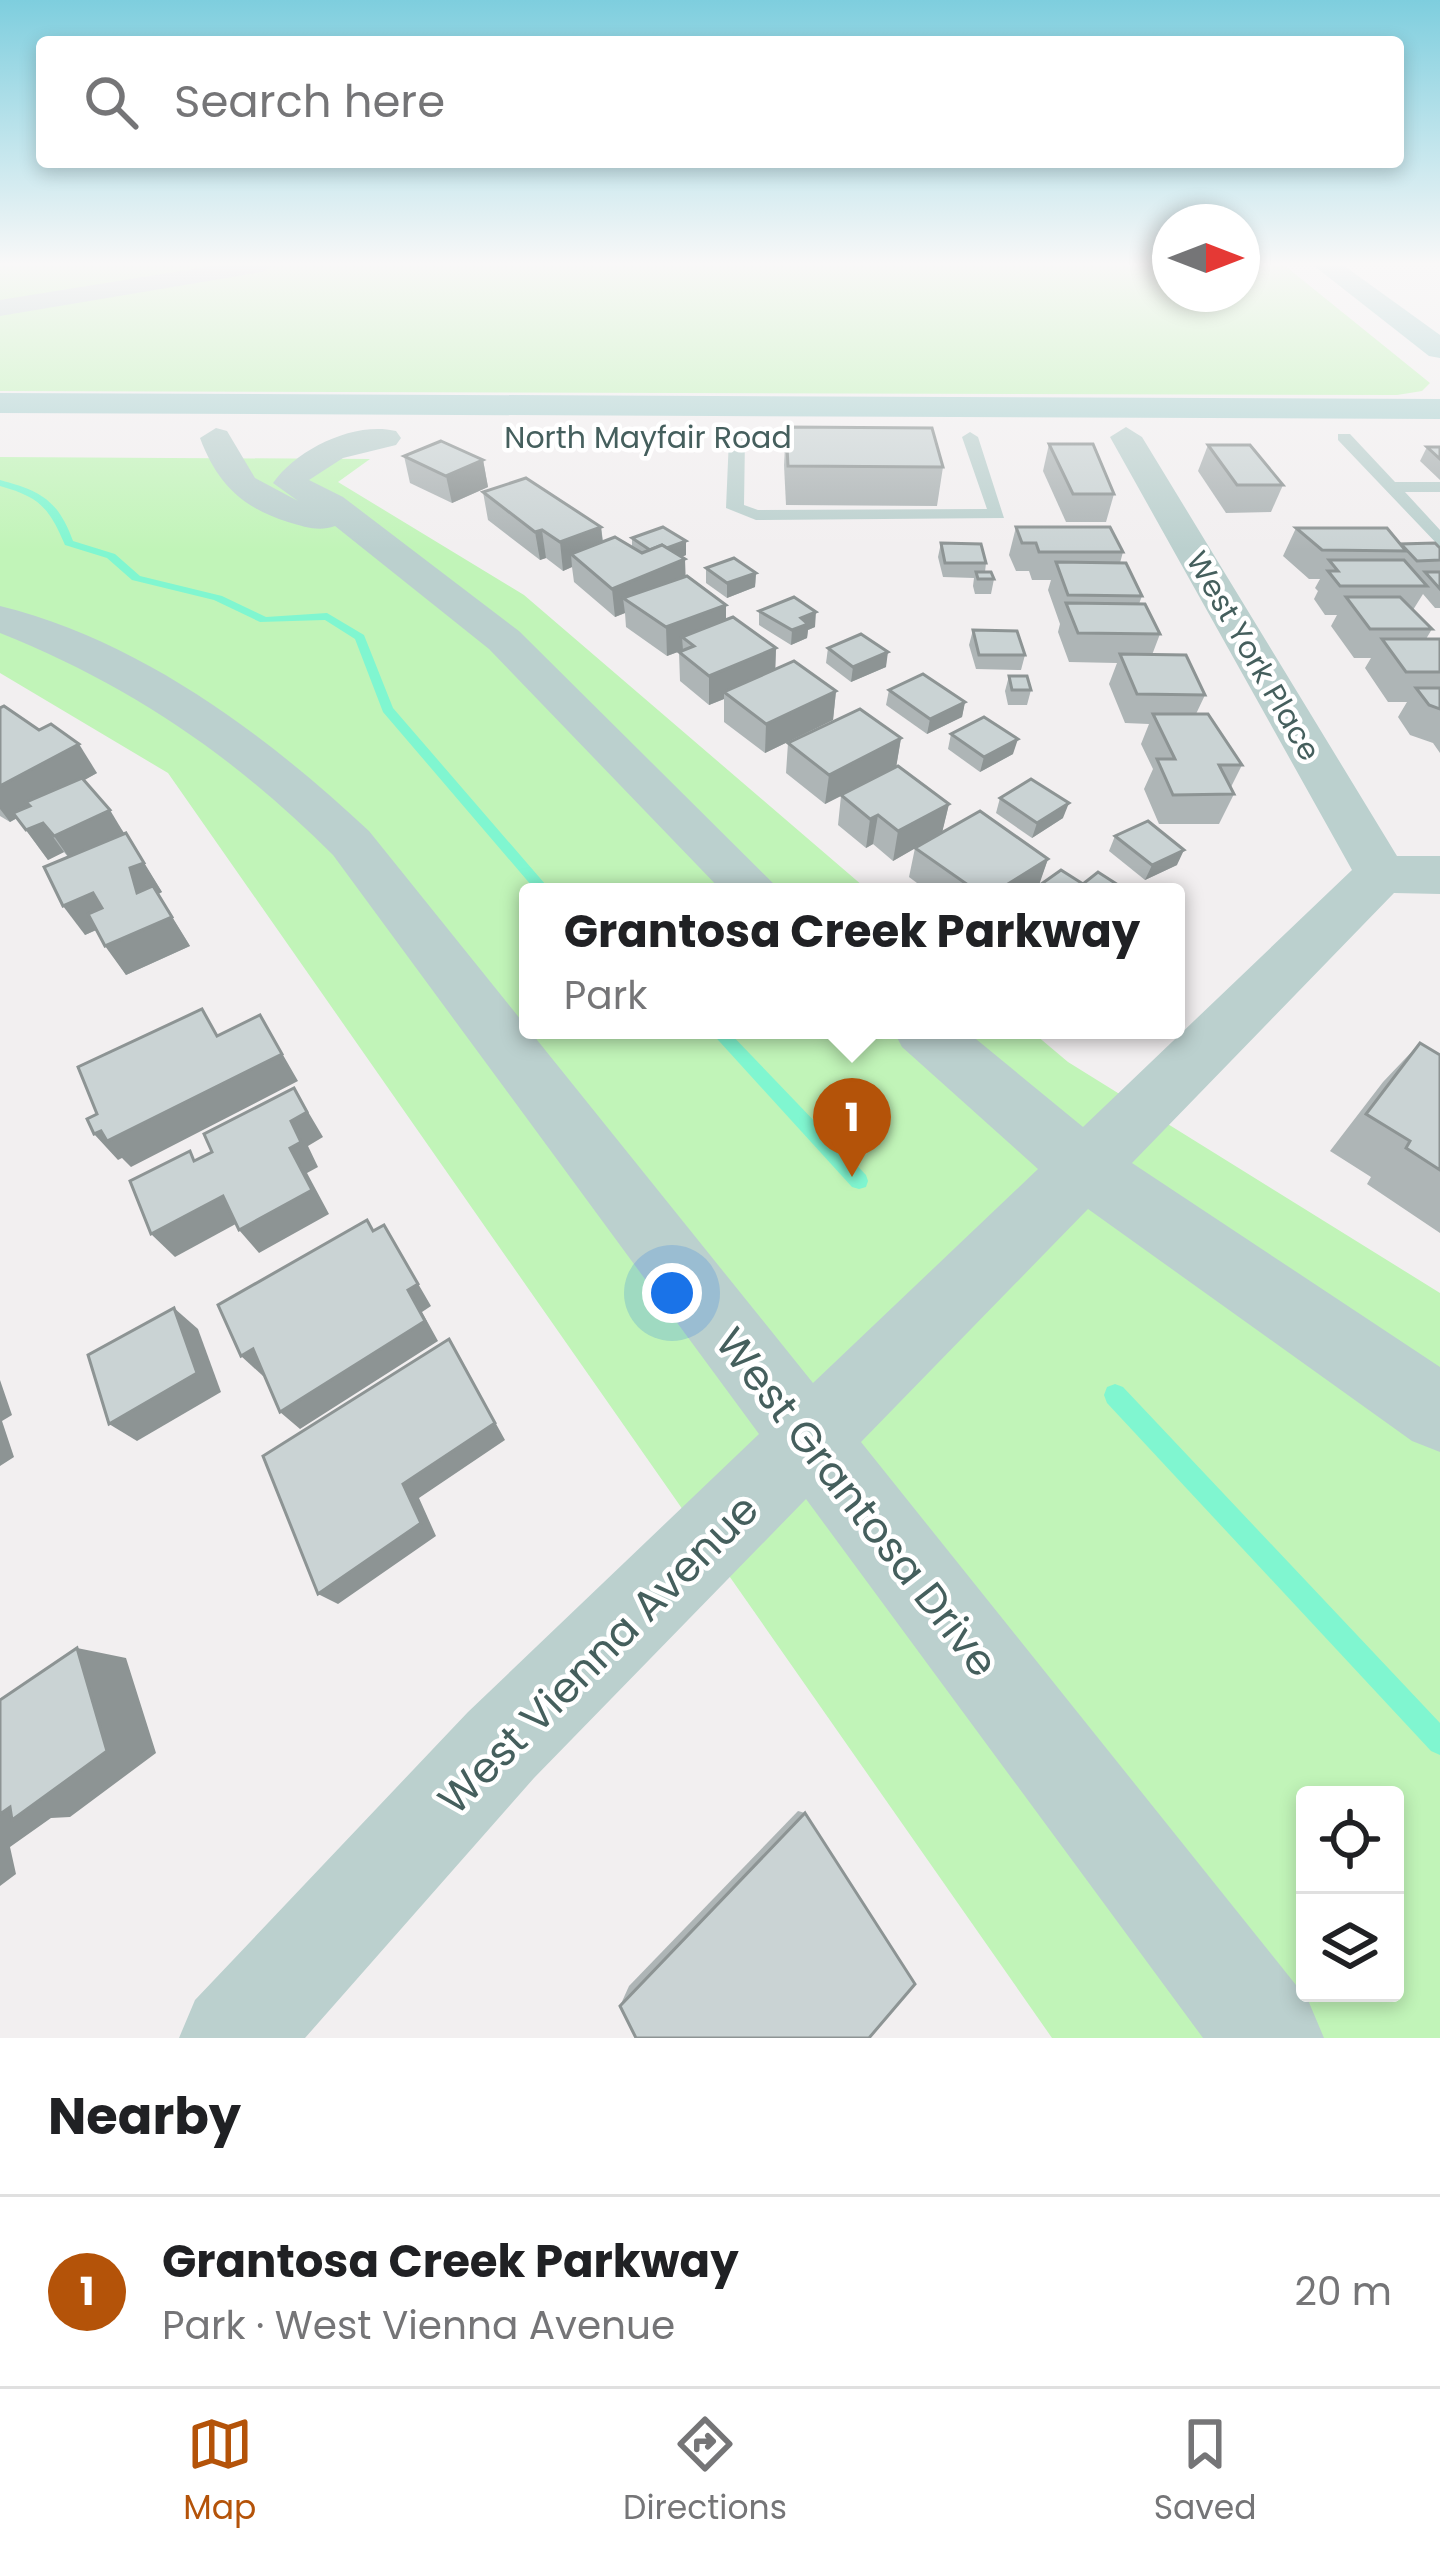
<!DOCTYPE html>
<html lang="en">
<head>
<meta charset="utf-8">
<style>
	:root { --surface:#fff; --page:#f6f6f6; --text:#202124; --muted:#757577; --line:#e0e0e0; --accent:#b45309 }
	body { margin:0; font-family:Poppins,sans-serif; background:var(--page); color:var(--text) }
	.controls { position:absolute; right:36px; bottom:36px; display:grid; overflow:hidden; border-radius:12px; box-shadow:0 6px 18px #0003 }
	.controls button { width:108px; height:108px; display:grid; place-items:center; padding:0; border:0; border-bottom:3px solid var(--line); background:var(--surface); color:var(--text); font:60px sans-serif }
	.compass { position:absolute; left:1152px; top:204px; width:108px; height:108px; border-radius:50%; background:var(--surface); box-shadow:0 6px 18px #0003; rotate:90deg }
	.you { position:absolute; left:672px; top:1293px; width:42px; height:42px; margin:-30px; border:9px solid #fff; border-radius:50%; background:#1a73e8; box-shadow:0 0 0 18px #1a73e833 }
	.badge { display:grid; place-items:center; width:78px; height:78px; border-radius:50%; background:var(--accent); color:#fff; font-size:39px; font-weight:700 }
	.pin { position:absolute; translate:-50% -99px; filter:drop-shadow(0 3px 6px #0008) }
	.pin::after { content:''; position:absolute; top:63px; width:42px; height:36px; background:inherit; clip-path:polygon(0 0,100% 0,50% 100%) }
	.popup { position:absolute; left:519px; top:883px; width:666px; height:156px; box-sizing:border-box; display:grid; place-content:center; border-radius:12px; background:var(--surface); filter:drop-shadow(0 3px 9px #0005); font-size:39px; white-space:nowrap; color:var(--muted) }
	.popup b { font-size:45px; color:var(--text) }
	.popup::after { content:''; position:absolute; left:50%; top:100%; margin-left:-24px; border:24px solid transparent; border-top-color:var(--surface) }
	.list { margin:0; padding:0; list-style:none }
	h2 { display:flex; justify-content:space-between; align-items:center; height:156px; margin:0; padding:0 48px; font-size:51px }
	h2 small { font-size:39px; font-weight:400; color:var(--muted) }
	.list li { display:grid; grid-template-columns:78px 1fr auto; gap:36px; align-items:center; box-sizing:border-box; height:192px; padding:0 48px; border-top:3px solid var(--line) }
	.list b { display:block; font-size:45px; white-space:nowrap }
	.list p { margin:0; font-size:39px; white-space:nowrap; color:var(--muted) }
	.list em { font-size:39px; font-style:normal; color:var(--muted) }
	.icon { flex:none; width:66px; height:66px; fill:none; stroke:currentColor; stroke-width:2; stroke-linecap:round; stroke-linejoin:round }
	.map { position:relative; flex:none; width:1440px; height:2038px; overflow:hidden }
	.search { position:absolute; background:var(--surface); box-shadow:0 6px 18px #0003; left:36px; right:36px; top:36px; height:132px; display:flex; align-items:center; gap:30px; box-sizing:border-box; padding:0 42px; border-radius:12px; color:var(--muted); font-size:45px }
	.sheet { height:348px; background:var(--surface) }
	nav { display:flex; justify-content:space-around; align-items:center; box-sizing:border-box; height:168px; border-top:3px solid var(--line); background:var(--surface); font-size:33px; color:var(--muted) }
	nav a { display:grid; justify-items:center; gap:6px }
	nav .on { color:var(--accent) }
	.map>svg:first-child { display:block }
	.green { fill:#c1f4b8; fill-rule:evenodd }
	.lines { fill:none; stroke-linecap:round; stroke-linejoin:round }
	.stream { fill:#80f6d0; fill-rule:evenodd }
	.service { fill:#bbd0ce; fill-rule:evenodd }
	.minor { fill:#bbd0ce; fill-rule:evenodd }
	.primary { fill:#abd1d0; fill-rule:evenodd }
	.wall { fill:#aeb5b6 }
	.shaded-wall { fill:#8d9494 }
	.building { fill:#cad3d4; stroke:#8d9494; stroke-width:3 }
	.labels { text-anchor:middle; stroke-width:9; stroke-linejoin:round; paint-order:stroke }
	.far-street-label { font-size:30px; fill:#455f5d; stroke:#fff }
	.near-street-label { font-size:42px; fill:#455f5d; stroke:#fff }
</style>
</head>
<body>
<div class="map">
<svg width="1440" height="2038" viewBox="0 0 1440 2038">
	<rect width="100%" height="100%" fill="#f2eff0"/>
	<g class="green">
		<polygon points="0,265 1170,265 1170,294 1242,294 1242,265 1284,265 1430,383 1422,391 1397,395 0,391"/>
		<path d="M 0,457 L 370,459 L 338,482 L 524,595 L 870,892 L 528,892 L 528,1030 L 1030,1030 L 1068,1062 L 1440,1293 L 1440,2038 L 1052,2038 L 168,773 L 0,673 ZM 1305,1795 L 1395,1795 L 1395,1993 L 1305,1993 Z"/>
	</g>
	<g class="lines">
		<g class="stream">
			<path d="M 0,480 C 41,491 58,500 73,541 L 115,554 L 140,576 L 222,596 L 266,617 L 327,613 L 364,635 L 393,708 L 552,892 L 537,892 L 383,712 L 355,639 L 325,620 L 260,622 L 214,600 L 132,580 L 107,558 L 65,545 C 49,508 40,497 0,486 Z"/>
			<polygon points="709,1030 727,1030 866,1175 868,1181 866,1187 859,1189 852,1187"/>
			<polygon points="1115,1384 1123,1387 1440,1723 1440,1755 1431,1751 1107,1403 1104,1395 1107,1387"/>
		</g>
		<g class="service">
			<polygon points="970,432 978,437 1004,518 756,520 726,508 729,438 737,433 745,438 744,505 758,510 987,509 962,437"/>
			<polygon points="1338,434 1350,434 1395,482 1440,482 1440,492 1405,492 1440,530 1440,547 1338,440"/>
		</g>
		<g class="minor">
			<polygon points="218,265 274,265 262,272 0,316 0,300"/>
			<path d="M 1126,427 L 1142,437 L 1397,856 L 1440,856 L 1440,894 L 1394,893 L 1132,1163 L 1440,1367 L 1440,1452 L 1412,1441 L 1088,1209 L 861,1442 L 1308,2000 L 1324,2038 L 1203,2038 L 806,1499 L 534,1778 L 305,2038 L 179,2038 L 195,2000 L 468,1712 L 759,1434 L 333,855 C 234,756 130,685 0,633 L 0,606 C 141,641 265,734 369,831 L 813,1383 L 1038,1169 L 902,1047 L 893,1030 L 965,1030 L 1083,1127 L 1352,870 L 1110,437 Z"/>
			<path d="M 216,428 L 227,431 L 255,478 L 298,501 L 273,483 C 297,449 354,421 396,431 L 401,438 L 396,445 L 343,458 L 309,480 L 343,497 L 519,631 L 782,892 L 723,892 L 489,649 L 335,526 C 319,532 305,527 288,522 C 241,507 217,483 200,438 Z"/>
		</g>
		<g class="primary">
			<polygon points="1313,265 1343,265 1440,335 1440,358 1429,356"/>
			<polygon points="0,393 1440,399 1440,419 0,413"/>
		</g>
	</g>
	<g class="wall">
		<polygon points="786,427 943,467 937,506 786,505 784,465"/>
		<polygon points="1049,444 1114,494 1106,522 1066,522 1043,471"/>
		<polygon points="1208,445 1283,485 1271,512 1226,513 1198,471"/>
		<polygon points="1427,447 1440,447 1440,480 1420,461"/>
		<polygon points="404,456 483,460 488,487 452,503 410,483"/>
		<polygon points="483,492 601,527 603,541 632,547 632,538 686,541 686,555 682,557 685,559 685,577 726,620 776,648 775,670 836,691 833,720 765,753 724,722 724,699 709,705 680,681 679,652 683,650 667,656 626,627 625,613 615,617 574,582 572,567 563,571 546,558 540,560 488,520"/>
		<polygon points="1016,527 1123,552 1120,563 1142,596 1139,604 1160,634 1152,655 1205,695 1196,714 1242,765 1231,787 1234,794 1219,824 1159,824 1144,789 1153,769 1141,744 1149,724 1125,723 1109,684 1117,663 1069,662 1058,632 1060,624 1048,590 1051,580 1032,580 1029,571 1016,571 1009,555"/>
		<polygon points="1296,528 1400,544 1440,548 1440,608 1435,608 1423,594 1413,610 1432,629 1426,639 1440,639 1440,753 1433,743 1410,735 1398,717 1407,702 1388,702 1365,668 1371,658 1354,658 1331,626 1337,615 1325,615 1314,599 1318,591 1315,588 1320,579 1309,579 1283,556"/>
		<polygon points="941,543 986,563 985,572 994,579 991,594 975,594 973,586 974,578 943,577 938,557"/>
		<polygon points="706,568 756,573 755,587 727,598 706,583"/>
		<polygon points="759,611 815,627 808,630 807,638 791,645 759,625"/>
		<polygon points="973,630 1025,655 1021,670 976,669 969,645"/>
		<polygon points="828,648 886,667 851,682 826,663"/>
		<polygon points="1009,676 1031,690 1027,705 1008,705 1005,691"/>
		<polygon points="889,690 965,702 962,717 927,734 886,705"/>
		<polygon points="0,708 97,773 84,780 125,834 162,892 158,894 190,946 126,975 96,930 85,935 68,857 64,852 48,860 17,818 10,822 0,816"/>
		<polygon points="951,734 1013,754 980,772 948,749"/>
		<polygon points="901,738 896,767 949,804 942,832 1048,859 1038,886 1083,884 1129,892 929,892 909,877 915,848 893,861 873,844 866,848 838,825 841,796 825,804 786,773 788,743"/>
		<polygon points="1000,798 1063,818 1032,838 996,813"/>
		<polygon points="1115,836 1177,865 1145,880 1109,851"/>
		<polygon points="1420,1043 1440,1055 1440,1233 1367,1184 1371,1177 1330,1151 1383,1082"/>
		<polygon points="798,1811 805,1813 620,2006 629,1986"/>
	</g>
	<g class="shaded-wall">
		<polygon points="483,460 488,487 452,503 446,476"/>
		<polygon points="601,527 604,555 571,554 572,567 563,571 560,542"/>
		<polygon points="542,530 546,558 540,560 535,532"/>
		<polygon points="686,541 686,555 655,568 654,553"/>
		<polygon points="685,559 686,587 623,598 625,613 615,617 612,589"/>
		<polygon points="756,573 755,587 727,598 727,583"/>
		<polygon points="726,605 726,634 682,637 683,650 667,656 666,627"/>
		<polygon points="816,612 815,627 808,630 807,638 791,645 792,630 801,618"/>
		<polygon points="776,648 775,677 724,692 724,699 709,705 709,676"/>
		<polygon points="888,652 886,667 851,682 853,667"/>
		<polygon points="836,691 833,720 765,753 766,724"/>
		<polygon points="965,702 962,717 927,734 930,719"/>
		<polygon points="901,738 896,768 825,804 829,775"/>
		<polygon points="1018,739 1013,754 980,772 984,757"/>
		<polygon points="79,744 97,773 10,822 0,809 0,786"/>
		<polygon points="1069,803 1063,818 1032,838 1037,823"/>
		<polygon points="949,804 942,833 893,861 898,831"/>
		<polygon points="110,810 128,840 74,865 54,836"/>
		<polygon points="878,815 873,844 866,848 870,819"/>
		<polygon points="43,823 64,852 48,860 26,830"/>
		<polygon points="126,833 162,892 158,894 190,946 126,975 105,946 130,868"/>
		<polygon points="1184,850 1177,865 1145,880 1152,865"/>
		<polygon points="1048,859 1038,888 1032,892 995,892"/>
		<polygon points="93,893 114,922 85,935 63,906"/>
		<polygon points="260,1015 298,1081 131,1167 122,1158 118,1160 94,1134"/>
		<polygon points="294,1088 323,1137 308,1146 318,1167 307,1173 329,1214 259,1253 239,1230 290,1148"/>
		<polygon points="223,1196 243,1220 175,1257 151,1234"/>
		<polygon points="384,1225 431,1306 422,1312 438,1341 300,1429 280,1412 408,1290"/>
		<polygon points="174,1308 198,1329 221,1392 137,1441 109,1424"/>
		<polygon points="449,1339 505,1440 419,1498 436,1536 338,1604 318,1594 403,1484"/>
		<polygon points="253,1349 274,1369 263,1376 241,1356"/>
		<polygon points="0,1380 12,1415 2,1421 14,1457 0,1466"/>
		<polygon points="77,1648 126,1658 156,1753 70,1817 51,1818 10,1847 16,1874 0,1886 0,1814"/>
	</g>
	<g class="building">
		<polygon points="786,427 932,428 943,467 788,466"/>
		<polygon points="441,441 483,460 446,476 404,456"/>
		<polygon points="1049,444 1093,444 1114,494 1073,494"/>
		<polygon points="1208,445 1250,445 1283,485 1237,485"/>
		<polygon points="1427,447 1440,447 1440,459"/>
		<polygon points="526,478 601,527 560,542 542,530 535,532 483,492"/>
		<polygon points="663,527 686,541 667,548 662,545 650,550 632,538"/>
		<polygon points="1016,527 1110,527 1123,552 1039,552 1036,543 1022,543"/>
		<polygon points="1296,528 1387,528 1406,551 1322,550"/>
		<polygon points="615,537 642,553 662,545 685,559 612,589 571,554"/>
		<polygon points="941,543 981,544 986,563 945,563"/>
		<polygon points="1435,543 1440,548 1440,560 1417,561 1401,544"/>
		<polygon points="734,558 756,573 727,583 706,568"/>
		<polygon points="1329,560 1404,560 1427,586 1340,586 1328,571 1338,571"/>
		<polygon points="1056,562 1126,563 1142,596 1068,595"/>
		<polygon points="976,572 991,572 994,579 978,579"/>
		<polygon points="1425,572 1440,572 1440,589"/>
		<polygon points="687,576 726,605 666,627 623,598"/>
		<polygon points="794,597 816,612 801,618 808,624 792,630 759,611"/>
		<polygon points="1346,597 1400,597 1432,629 1370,629"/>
		<polygon points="1066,603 1145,604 1160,634 1078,633"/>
		<polygon points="733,617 776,648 709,676 679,652 694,646 682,637"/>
		<polygon points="973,630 1017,631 1025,655 979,655"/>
		<polygon points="861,634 888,652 853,667 828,648"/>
		<polygon points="1382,639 1440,639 1440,672 1406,672"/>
		<polygon points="1120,654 1186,655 1205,695 1137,694"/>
		<polygon points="794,661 836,691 766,724 724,692"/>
		<polygon points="923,674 965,702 930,719 889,690"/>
		<polygon points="1009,676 1027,676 1031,690 1012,690"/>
		<polygon points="1416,688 1440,688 1440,709 1429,705"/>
		<polygon points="4,706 39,730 51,724 79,744 0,786 0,708"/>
		<polygon points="860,709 901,738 829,775 788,743"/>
		<polygon points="1153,714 1208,714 1242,765 1219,765 1234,794 1173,795 1157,759 1175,759"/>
		<polygon points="984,717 1018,739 984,757 951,734"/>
		<polygon points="898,766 949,804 898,831 878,815 870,819 841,795"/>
		<polygon points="82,778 110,810 54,836 43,823 26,830 13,813 30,806 26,802"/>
		<polygon points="1031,779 1069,803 1037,823 1000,798"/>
		<polygon points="980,811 1048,859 995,892 978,892 915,848"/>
		<polygon points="1148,821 1184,850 1152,865 1115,836"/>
		<polygon points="126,833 144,863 130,868 137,893 153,886 172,917 105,946 88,914 102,908 93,893 63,906 44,867"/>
		<polygon points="1061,870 1083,884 1098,872 1129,892 1030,892"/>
		<polygon points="202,1009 217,1036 260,1015 282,1054 107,1141 101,1131 94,1134 87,1119 97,1114 78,1067"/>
		<polygon points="1420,1043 1440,1055 1440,1170 1406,1148 1410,1141 1366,1114"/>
		<polygon points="294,1088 307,1112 291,1121 301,1142 290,1148 312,1190 239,1230 223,1196 151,1234 130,1181 190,1151 194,1161 212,1152 204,1134"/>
		<polygon points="367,1220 373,1231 384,1225 418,1284 408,1290 425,1321 280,1412 253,1349 241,1356 218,1305"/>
		<polygon points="174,1308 197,1373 109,1424 88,1355"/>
		<polygon points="449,1339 495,1423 403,1484 421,1523 318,1594 263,1456"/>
		<polygon points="77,1648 107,1751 12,1820 10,1807 0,1814 0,1700"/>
		<polygon points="805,1813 915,1984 869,2038 636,2038 620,2006"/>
	</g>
	<linearGradient id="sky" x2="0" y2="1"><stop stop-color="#7ecede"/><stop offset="0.48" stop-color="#f9f8f8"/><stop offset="1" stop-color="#f9f8f8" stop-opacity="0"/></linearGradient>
	<rect width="1440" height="550" fill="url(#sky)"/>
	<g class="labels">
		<g class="far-street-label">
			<text x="648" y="448">North Mayfair Road</text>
			<text transform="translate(1253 656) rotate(60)" y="10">West York Place</text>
		</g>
		<g class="near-street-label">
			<text transform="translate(857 1502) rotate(52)" y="15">West Grantosa Drive</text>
			<text transform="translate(598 1654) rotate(-45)" y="15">West Vienna Avenue</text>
		</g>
	</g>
</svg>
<div class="controls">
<button><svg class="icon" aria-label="locate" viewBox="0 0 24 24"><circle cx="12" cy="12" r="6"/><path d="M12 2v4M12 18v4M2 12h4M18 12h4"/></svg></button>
<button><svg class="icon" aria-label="layers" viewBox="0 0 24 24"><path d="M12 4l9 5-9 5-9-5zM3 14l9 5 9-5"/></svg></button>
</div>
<svg class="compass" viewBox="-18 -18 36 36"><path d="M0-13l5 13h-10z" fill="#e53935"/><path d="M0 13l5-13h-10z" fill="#757577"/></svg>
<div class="you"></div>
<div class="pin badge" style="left:852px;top:1177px">1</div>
<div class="popup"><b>Grantosa Creek Parkway</b>Park</div>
<div class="search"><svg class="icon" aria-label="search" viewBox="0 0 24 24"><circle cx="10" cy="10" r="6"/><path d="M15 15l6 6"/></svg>Search here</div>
</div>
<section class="sheet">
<h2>Nearby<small></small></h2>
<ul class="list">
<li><span class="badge">1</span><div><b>Grantosa Creek Parkway</b><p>Park · West Vienna Avenue</p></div><em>20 m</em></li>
</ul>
</section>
<nav>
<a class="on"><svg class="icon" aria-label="map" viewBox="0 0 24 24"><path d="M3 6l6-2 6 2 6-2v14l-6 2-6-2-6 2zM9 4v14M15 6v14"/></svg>Map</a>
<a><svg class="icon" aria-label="directions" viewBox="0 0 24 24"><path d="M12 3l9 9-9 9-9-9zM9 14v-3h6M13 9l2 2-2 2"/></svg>Directions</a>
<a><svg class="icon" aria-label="saved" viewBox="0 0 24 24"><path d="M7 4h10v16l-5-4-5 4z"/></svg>Saved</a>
</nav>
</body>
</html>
